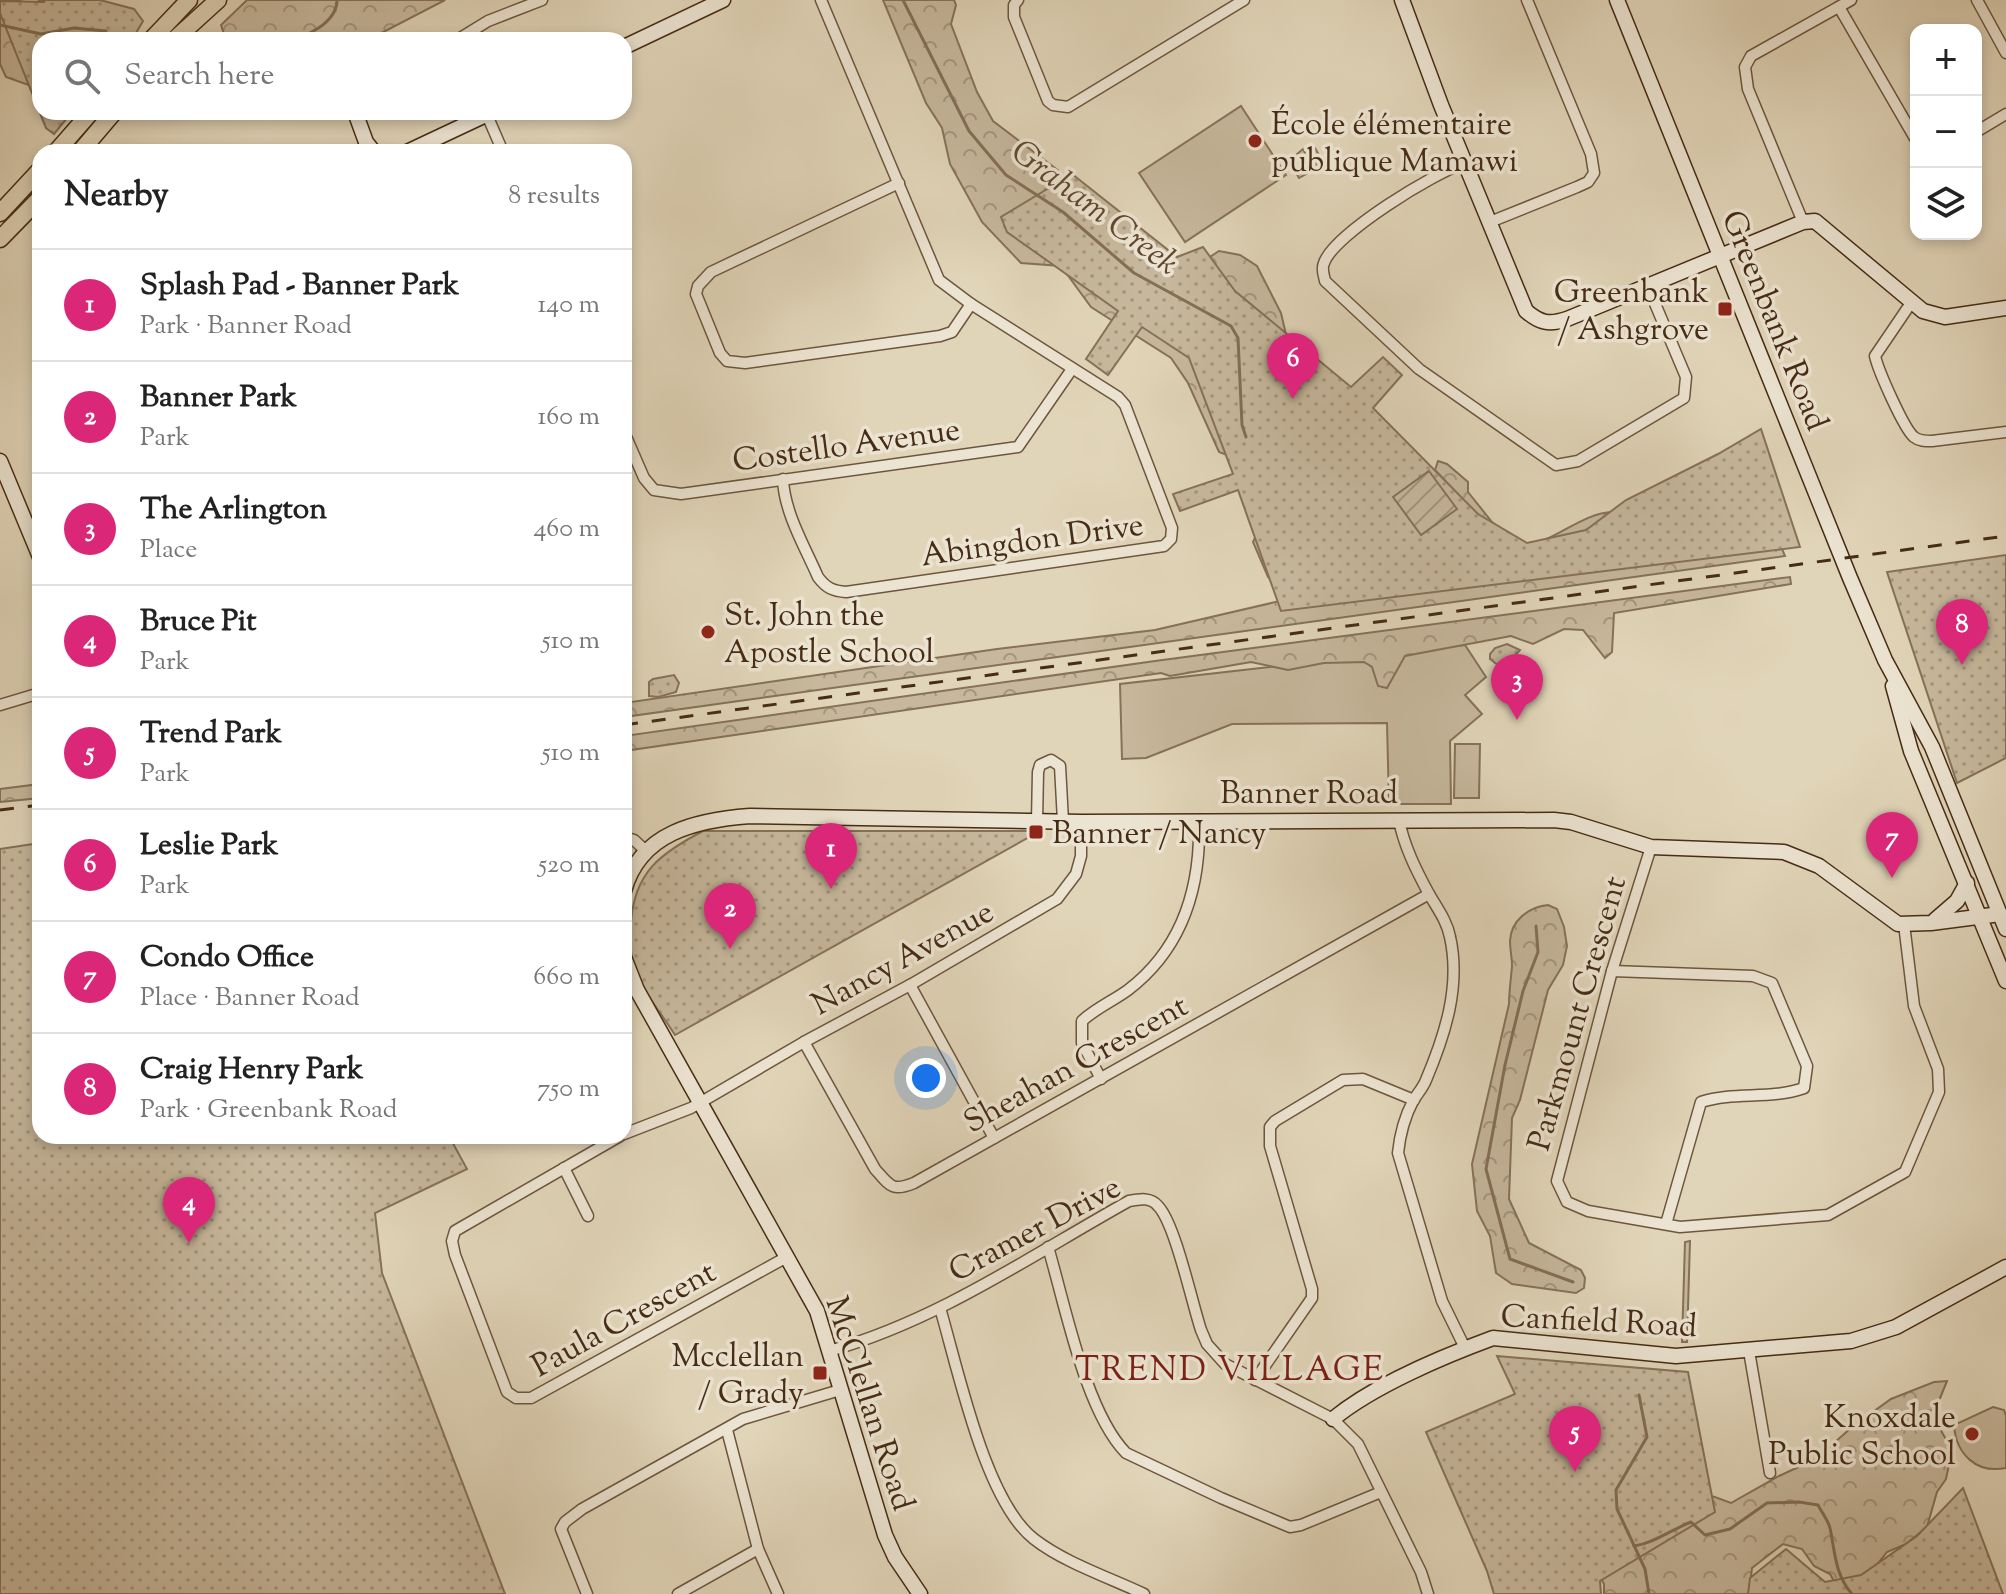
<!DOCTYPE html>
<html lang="en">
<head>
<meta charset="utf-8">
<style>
	:root { --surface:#fff; --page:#f6f6f6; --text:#222; --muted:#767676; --line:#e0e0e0; --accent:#db2777 }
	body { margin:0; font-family:"Sorts Mill Goudy",serif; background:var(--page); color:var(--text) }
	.controls { position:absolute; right:24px; top:24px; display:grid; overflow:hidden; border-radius:16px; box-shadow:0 4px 12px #0003 }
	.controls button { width:72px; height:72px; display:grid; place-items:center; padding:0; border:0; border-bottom:2px solid var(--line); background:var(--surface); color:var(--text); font:40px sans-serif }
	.you { position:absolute; left:926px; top:1078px; width:28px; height:28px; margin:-20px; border:6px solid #fff; border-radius:50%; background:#1a73e8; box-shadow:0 0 0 12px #1a73e833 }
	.badge { display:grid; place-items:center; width:52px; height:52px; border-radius:50%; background:var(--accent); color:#fff; font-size:26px; font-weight:700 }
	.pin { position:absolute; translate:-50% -66px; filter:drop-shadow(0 2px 4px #0008) }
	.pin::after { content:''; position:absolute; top:42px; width:28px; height:24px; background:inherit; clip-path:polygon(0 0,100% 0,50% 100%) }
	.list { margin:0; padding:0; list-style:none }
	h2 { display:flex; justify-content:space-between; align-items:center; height:104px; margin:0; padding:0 32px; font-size:34px }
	h2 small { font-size:26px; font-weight:400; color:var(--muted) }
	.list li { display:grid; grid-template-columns:52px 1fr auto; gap:24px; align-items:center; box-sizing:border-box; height:112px; padding:0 32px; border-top:2px solid var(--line) }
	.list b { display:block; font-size:30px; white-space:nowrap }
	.list p { margin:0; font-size:26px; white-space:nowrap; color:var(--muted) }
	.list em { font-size:26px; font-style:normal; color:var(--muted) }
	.icon { flex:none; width:44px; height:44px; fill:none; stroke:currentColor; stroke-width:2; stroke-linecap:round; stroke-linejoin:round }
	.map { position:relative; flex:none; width:2006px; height:1594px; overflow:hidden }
	.search { position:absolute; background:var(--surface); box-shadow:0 4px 12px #0003; left:32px; top:32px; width:600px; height:88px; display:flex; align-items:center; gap:20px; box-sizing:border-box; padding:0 28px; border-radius:24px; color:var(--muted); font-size:30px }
	.panel { position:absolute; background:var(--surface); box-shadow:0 4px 12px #0003; left:32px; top:144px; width:600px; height:1000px; border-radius:24px }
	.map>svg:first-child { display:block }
	.grass { fill:#c7b89d; stroke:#867258; stroke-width:2 }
	.forest { fill:url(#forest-crowns); stroke:#867258; stroke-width:2 }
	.park { fill:url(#park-dots); stroke:#867258; stroke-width:2 }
	.garden { fill:url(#garden-furrows); stroke:#867258; stroke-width:2 }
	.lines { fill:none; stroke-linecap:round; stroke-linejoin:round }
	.stream { stroke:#836f55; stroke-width:3 }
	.street-casing { stroke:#6d563d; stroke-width:13 }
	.secondary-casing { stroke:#462c14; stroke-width:17 }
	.primary-casing { stroke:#462c14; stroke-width:19 }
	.street { stroke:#ece4d2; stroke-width:10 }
	.secondary { stroke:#ece4d2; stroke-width:14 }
	.primary { stroke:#e1d5b9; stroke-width:16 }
	.rail { stroke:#462c14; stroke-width:3; stroke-dasharray:14 14; stroke-linecap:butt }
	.poi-dot { fill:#8f2418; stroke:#ece4d2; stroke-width:3 }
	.labels { text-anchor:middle; stroke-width:7; stroke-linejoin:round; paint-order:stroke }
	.poi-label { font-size:32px; fill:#462c14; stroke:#ece4d2; text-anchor:start }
	.street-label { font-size:32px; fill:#462c14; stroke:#ece4d2 }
	.water-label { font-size:34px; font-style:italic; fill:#60482f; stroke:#ece4d2 }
	.neighbourhood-label { font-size:34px; letter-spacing:2px; fill:#7a1f14; stroke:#ece4d2 }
</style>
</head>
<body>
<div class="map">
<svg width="2006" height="1594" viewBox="0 0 2006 1594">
	<defs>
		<pattern id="forest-crowns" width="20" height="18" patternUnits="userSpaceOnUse" patternTransform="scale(2)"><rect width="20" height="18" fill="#c7b89d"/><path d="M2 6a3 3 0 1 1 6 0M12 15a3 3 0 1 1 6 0" fill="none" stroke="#a3967f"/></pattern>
		<pattern id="park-dots" width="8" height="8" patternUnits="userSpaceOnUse" patternTransform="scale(2)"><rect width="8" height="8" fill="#c7b89d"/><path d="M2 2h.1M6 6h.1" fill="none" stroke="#a3967f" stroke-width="1.8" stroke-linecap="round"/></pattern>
		<pattern id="garden-furrows" width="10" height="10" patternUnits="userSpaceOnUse" patternTransform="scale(2)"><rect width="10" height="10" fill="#c7b89d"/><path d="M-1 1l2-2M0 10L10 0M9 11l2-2" fill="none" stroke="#a3967f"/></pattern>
	</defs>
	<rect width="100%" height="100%" fill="#e1d5b9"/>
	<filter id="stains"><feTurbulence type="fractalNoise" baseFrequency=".0025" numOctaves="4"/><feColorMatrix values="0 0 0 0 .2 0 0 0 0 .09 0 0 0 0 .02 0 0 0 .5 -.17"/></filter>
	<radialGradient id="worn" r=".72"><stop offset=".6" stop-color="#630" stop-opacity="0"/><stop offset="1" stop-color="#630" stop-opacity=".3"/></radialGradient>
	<g class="grass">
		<polygon points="1241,106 1286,175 1185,242 1139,173"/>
		<polygon points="1465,645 1486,677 1465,695 1482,714 1450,741 1451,804 1389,804 1387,723 1232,724 1146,758 1122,759 1120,684"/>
		<polygon points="1455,744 1480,744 1479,798 1454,798"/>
		<polygon points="1690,1241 1687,1342 1682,1342 1685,1242"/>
		<path d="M 1993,1407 L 2004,1410 L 2006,1416 L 2006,1468 C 1976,1474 1956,1454 1954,1425 Z"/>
	</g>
	<g class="forest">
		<polygon points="0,0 18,0 31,5 41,0 92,0 40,40 34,87 6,77 0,64"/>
		<polygon points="247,0 445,0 368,40 226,40 221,25"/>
		<polygon points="883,0 954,0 956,5 951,24 977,92 993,121 1183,265 1193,268 1219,251 1240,255 1257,266 1281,313 1288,343 1245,462 1219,452 1188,383 1171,358 1091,307 1061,266 1021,263 982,222 950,164 942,128 926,103"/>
		<path d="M 1438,461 L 1447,464 L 1468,482 L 1468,492 L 1492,522 L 1522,546 C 1555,543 1580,513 1613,512 L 1619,521 L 1517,557 L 1435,470 Z"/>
		<polygon points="1261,525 1348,580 1780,544 1785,556 624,717 624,703 997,649 1155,630 1280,601 1282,591 1268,577 1253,542"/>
		<polygon points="1790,577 1791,584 1614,613 1612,652 1605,658 1583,630 1564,629 1533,644 1511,636 1405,656 1387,688 1378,686 1372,667 1364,662 1324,663 1288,670 1251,662 1170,676 1161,673 624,751 624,736 1155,661"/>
		<polygon points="40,784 40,798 0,802 0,789"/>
		<path d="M 1548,905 L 1557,909 L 1564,927 L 1567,946 L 1563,965 L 1548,990 L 1520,1100 L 1512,1118 L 1509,1199 L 1529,1243 L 1581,1270 L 1585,1278 L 1584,1288 L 1576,1293 L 1512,1284 L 1496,1273 L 1490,1236 L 1477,1211 L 1472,1164 L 1509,1004 C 1509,991 1511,979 1512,966 C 1512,958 1510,949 1510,941 C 1511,920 1529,907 1548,905 Z"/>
		<polygon points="1947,1381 1934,1413 1935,1420 1952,1450 1946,1479 1937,1492 1927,1527 1906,1544 1887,1552 1875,1567 1841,1594 1830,1574 1814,1566 1802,1549 1783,1544 1752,1568 1749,1594 1604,1594 1604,1584 1596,1569 1704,1493 1731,1503 1779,1476 1816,1459 1852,1427 1891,1399 1934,1382"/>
	</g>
	<g class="park">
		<polygon points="45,0 100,0 134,9 143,21 132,40 40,40 40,112 72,112 54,134 46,128 0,13 0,1 44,2"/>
		<polygon points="1315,148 1324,164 1299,178 1289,161 1303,149 1305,153"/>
		<polygon points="1072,174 1177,257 1203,247 1235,291 1351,387 1383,357 1402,375 1373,408 1478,514 1527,543 1586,530 1626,500 1718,454 1761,429 1800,547 1281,611 1238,490 1180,511 1173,494 1233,474 1189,358 1142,327 1108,375 1086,359 1118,311 1007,232 1001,217"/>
		<polygon points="2006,555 2006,758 1957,783 1887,572"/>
		<polygon points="1507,644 1520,650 1503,669 1490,659 1490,654 1495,648"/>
		<polygon points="674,675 679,683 676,692 658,697 649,696 649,682 653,679"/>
		<path d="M 703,831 L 1040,831 L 675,1035 C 662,1014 641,990 634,966 C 630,953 630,936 631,923 C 634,872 661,853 703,831 Z"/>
		<polygon points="40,843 40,1136 449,1136 467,1169 375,1213 382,1273 505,1594 0,1594 0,849"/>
		<polygon points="1497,1356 1688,1372 1715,1512 1600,1581 1601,1594 1494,1594 1487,1571 1426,1432 1515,1394"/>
		<polygon points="1963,1488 2003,1594 1748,1594 1750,1578 1786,1549 1825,1582 1861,1575 1917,1536"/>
	</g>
	<polygon class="garden" points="1429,471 1457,509 1421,535 1393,497"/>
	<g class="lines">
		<g class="stream">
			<polyline points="903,0 969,131 1006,175 1063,212 1134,273 1231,326 1238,338 1242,425 1246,437"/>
			<polyline points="0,25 41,34 74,28 106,31"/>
			<path d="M 296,40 C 313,32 337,21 337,0"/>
			<polyline points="1536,926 1538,952 1523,991 1505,1065 1486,1169 1510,1259 1573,1282"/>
			<polyline points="1639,1395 1647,1437 1616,1490 1617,1509 1645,1569 1649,1594"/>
			<path d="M 1634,1546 C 1654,1543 1671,1530 1691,1522 L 1705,1535 L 1730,1529 L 1767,1503 L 1799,1502 L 1818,1505 C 1822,1513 1828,1520 1830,1528 C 1835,1552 1835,1575 1852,1594"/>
		</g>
		<defs>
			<g id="street">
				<polyline points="1018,0 1014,5 1014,17 1048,101 1053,105 1068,107 1244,0"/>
				<polyline points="1977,0 2006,53"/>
				<polyline points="1839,7 1916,140"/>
				<polyline points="457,40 488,21 542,0"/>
				<polyline points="487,115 503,152"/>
				<polyline points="1976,132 2006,114"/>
				<path d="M 1465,163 C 1435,172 1334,234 1324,263 C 1321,269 1324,275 1325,281 L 1419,369 L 1556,465 L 1578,461 L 1684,398 L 1686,377 L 1648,287"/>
				<polyline points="899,183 711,272 698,286 696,294 720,353 727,361 745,363 940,336 952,332 971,304"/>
				<polyline points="1490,222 1577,187 1588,182 1594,173 1591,154 1527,0"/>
				<polyline points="1803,222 1748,89 1745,67 1751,56 1851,0"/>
				<path d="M 1911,303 L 1875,356 C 1878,370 1904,429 1914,437 C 1919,441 1925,441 1932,441 L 2006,432"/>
				<polyline points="624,432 644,478 654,490 681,494 1018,447 1072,369"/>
				<path d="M 783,479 C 784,512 805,547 818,577 C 826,588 833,591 846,592 L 1164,546 L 1171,539 L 1172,528 L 1125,405 L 1118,397 L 971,304 L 939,280 L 821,0"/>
				<polyline points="0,705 40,693"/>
				<path d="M 1399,820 C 1404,846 1416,870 1429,894 C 1437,908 1447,921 1450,937 C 1461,986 1445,1035 1426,1080 C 1423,1088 1417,1094 1413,1101 C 1404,1118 1400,1134 1398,1153 L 1442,1301 L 1465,1348"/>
				<polyline points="1037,821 1038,772 1040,765 1051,760 1060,766 1063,821"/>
				<polyline points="624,837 634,840 647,852"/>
				<polyline points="1651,847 1612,971 1557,1181 1567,1202 1588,1211 1680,1227 1828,1215 1905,1172 1939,1092 1938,1069 1914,1006 1904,924"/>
				<path d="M 1612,971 L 1753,976 L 1772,983 L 1807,1066 L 1804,1088 C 1770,1100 1735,1091 1701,1102 L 1666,1224"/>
				<polyline points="910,985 994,1138"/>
				<path d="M 804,1042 L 875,1169 C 890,1186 892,1192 914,1183 L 1429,894"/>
				<path d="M 1101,1079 L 1082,1043 L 1082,1021 C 1096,1008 1113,1001 1128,990 C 1183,948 1201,887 1199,820"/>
				<polyline points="624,1134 691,1108 804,1042 910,985 1057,899 1076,874 1081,856 1081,822"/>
				<polyline points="620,1136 455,1231 452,1241 455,1255 507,1392 516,1398 531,1398 785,1258"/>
				<polyline points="564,1168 588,1216"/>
				<path d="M 1048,1247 C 1065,1304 1085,1411 1126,1453 L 1221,1498 L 1290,1527 L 1301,1525 L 1381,1492"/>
				<path d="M 940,1308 C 958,1369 985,1501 1034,1539 C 1065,1563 1108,1577 1144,1594"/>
				<path d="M 829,1351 C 937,1321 1032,1255 1129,1201 C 1140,1199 1151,1197 1158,1206 C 1175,1223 1192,1303 1201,1330 L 1207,1344 L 1225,1364 L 1333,1419 L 1358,1444 L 1421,1572 L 1428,1594"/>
				<polyline points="1749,1351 1770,1473"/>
				<polyline points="1255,1380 1312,1298 1312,1289 1270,1146 1270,1127 1275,1121 1343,1080 1363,1079 1414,1100"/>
				<polyline points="727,1430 758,1549 778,1594"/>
				<polyline points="587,1594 561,1529 565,1522 582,1509 743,1419 840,1390"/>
				<polyline points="678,1594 758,1549"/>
			</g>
			<g id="secondary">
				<path d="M 1402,0 L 1441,105 L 1526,311 C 1540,323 1549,325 1567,319 L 1803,222 L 1815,221 L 1923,311 L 1945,317 L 2006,308"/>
				<polyline points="1617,0 1850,578 1885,660 1932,747 2006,929"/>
				<polyline points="624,47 723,0"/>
				<polyline points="355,112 366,142 374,152"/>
				<polyline points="407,152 492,112"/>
				<polyline points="0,461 40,557"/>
				<polyline points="1893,686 1911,751 2006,981"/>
				<path d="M 624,891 C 640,832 697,820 750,816 L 1081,822 L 1554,820 L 1571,822 L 1651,847 L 1784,852 L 1819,866 L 1898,924 L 1931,923 L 2000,914"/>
				<polyline points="1935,920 1957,901 1967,883"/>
				<polyline points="624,957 637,990 817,1311 885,1535 895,1557 920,1594"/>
				<path d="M 1333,1419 C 1373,1386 1444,1356 1493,1338 L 1676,1356 L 1851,1341 L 1896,1327 L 2006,1267"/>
			</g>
			<g id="primary">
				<polyline points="151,40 189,0"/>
				<polyline points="174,40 218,0"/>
				<polyline points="56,152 91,112"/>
				<polyline points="80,152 114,112"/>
				<polyline points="0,213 40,170"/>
				<polyline points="0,239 40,198"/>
			</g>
		</defs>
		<use href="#street" class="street-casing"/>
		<use href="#secondary" class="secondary-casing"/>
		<use href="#primary" class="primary-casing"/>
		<use href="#street" class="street"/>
		<use href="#secondary" class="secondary"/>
		<use href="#primary" class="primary"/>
		<g class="rail">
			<polyline points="624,725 2006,536"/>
			<polyline points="0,810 40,805"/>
		</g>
	</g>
	<g class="poi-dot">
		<circle cx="1255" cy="141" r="8"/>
		<rect x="1717" y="301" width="16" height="16" rx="4"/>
		<circle cx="708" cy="632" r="8"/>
		<rect x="1028" y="824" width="16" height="16" rx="4"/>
		<rect x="812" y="1365" width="16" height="16" rx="4"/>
		<circle cx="1972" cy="1434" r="8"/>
	</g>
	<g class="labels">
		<g class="poi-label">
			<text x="1271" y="134">École élémentaire<tspan x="1271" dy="37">publique Mamawi</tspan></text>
			<text x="1709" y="302" text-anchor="end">Greenbank<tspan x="1709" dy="37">/ Ashgrove</tspan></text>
			<text x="724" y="625">St. John the<tspan x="724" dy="37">Apostle School</tspan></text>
			<text x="1052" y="843">Banner / Nancy</text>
			<text x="804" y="1366" text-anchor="end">Mcclellan<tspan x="804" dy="37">/ Grady</tspan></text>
			<text x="1956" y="1427" text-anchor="end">Knoxdale<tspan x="1956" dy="37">Public School</tspan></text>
		</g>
		<g class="street-label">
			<text transform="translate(1776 320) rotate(68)" y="11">Greenbank Road</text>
			<text transform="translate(846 444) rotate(-8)" y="11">Costello Avenue</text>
			<text transform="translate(1032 539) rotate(-8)" y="11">Abingdon Drive</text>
			<text x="1309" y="803">Banner Road</text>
			<text transform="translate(902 957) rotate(-29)" y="11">Nancy Avenue</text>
			<text transform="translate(1576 1013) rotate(-74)" y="11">Parkmount Crescent</text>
			<text transform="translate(1075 1063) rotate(-29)" y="11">Sheahan Crescent</text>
			<text transform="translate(1034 1228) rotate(-28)" y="11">Cramer Drive</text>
			<text transform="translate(623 1318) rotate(-29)" y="11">Paula Crescent</text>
			<text transform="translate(1599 1320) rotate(3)" y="11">Canfield Road</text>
			<text transform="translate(871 1403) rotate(72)" y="11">McClellan Road</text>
		</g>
		<g class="water-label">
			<text transform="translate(1096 206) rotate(37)" y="12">Graham Creek</text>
		</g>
		<g class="neighbourhood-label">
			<text x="1230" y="1380">TREND VILLAGE</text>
		</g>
	</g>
	<rect width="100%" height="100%" filter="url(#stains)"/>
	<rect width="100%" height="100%" fill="url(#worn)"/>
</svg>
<div class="controls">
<button>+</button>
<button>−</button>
<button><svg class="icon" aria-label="layers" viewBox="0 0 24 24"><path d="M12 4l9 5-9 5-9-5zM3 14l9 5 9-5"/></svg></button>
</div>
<div class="you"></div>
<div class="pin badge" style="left:831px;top:889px">1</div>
<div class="pin badge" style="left:730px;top:949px">2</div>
<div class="pin badge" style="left:1517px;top:720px">3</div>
<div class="pin badge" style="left:189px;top:1243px">4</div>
<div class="pin badge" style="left:1575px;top:1472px">5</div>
<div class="pin badge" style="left:1293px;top:399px">6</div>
<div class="pin badge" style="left:1892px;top:878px">7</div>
<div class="pin badge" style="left:1962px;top:665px">8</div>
<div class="search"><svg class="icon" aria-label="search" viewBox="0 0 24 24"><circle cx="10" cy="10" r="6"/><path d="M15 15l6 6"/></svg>Search here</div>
<section class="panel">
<h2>Nearby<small>8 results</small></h2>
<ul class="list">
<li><span class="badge">1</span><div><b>Splash Pad - Banner Park</b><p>Park · Banner Road</p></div><em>140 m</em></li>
<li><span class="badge">2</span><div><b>Banner Park</b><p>Park</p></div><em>160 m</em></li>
<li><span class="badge">3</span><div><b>The Arlington</b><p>Place</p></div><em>460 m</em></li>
<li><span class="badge">4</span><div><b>Bruce Pit</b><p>Park</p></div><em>510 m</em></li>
<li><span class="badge">5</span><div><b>Trend Park</b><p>Park</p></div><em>510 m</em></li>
<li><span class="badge">6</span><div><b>Leslie Park</b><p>Park</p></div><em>520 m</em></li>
<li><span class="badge">7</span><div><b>Condo Office</b><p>Place · Banner Road</p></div><em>660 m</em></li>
<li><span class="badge">8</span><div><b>Craig Henry Park</b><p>Park · Greenbank Road</p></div><em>750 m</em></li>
</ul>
</section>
</div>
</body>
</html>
